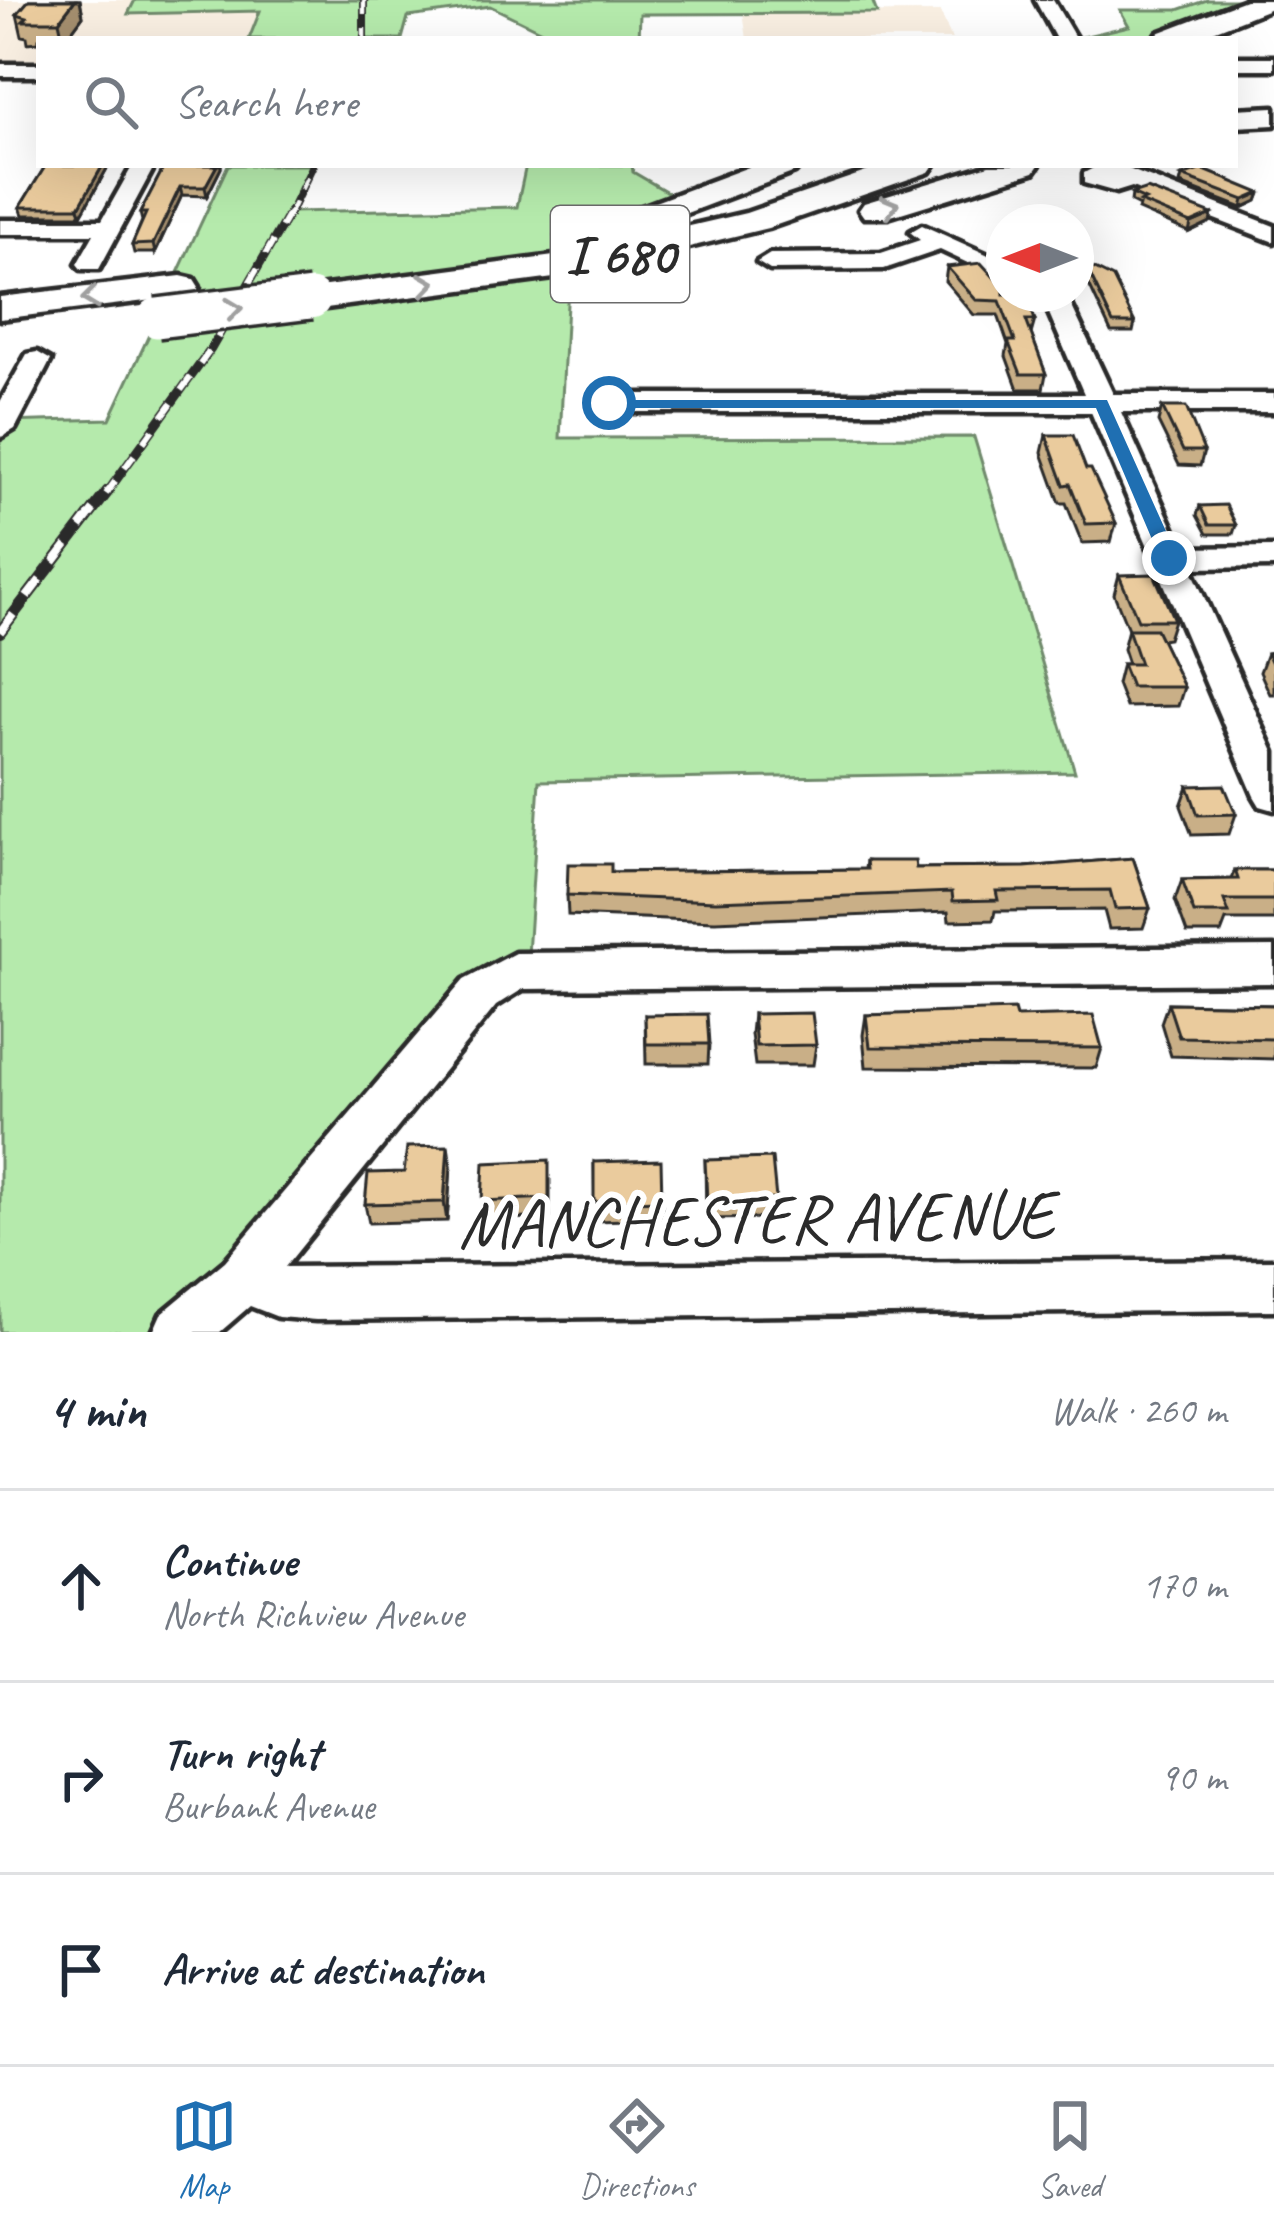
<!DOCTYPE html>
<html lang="en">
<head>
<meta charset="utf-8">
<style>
	:root { --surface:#fff; --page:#f6f6f7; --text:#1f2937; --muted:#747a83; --line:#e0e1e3; --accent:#1f6fb2 }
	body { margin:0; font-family:Caveat,sans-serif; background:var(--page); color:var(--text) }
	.compass { position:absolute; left:986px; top:204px; width:108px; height:108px; border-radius:50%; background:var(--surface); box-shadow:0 12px 48px #0002; rotate:270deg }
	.stop { position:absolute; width:36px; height:36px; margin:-27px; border:9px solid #1f6fb2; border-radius:50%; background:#fff }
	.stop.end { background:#1f6fb2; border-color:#fff; box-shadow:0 3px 12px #0008 }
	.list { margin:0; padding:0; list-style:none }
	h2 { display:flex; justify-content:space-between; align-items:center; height:156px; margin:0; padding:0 48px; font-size:51px }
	h2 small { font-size:39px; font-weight:400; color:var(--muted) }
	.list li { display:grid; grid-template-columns:78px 1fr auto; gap:36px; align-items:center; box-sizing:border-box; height:192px; padding:0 48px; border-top:3px solid var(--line) }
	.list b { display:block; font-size:45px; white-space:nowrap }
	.list p { margin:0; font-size:39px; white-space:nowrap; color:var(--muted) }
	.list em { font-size:39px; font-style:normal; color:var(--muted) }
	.icon { flex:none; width:66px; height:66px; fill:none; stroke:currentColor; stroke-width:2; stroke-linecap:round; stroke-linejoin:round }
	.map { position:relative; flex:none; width:1274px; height:1332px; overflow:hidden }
	.search { position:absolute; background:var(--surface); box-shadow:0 12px 48px #0002; left:36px; right:36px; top:36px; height:132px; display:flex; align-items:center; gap:30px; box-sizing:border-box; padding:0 42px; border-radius:0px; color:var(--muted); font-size:45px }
	.sheet { height:732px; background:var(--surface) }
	nav { display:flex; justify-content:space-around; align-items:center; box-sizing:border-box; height:168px; border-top:3px solid var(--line); background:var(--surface); font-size:33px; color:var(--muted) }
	nav a { display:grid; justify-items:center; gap:6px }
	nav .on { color:var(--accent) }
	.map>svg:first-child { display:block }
	.built { fill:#f9efe2 }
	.green { fill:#b5eaac; stroke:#708a6c; stroke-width:3 }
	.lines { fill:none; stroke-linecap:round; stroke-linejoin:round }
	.minor-casing { stroke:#2b2b2b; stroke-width:9 }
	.highway-casing { stroke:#2b2b2b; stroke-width:9 }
	.minor { fill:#fff; fill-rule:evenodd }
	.highway { fill:#fff; fill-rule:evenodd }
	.rail-far2-casing { stroke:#2b2b2b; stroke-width:8 }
	.rail-far1-casing { stroke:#2b2b2b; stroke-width:9 }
	.rail-casing { stroke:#2b2b2b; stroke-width:12 }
	.rail-far2 { stroke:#fff; stroke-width:4.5; stroke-dasharray:14; stroke-linecap:butt }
	.rail-far1 { stroke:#fff; stroke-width:6; stroke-dasharray:16; stroke-linecap:butt }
	.rail { stroke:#fff; stroke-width:8; stroke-dasharray:22; stroke-linecap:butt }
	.highway-bridge-casing { stroke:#2b2b2b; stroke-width:46; stroke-linecap:butt }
	.highway-bridge { stroke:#fff; stroke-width:39 }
	.wall { fill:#c9af87; stroke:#2b2b2b; stroke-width:3 }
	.shaded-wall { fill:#a48e6e; stroke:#2b2b2b; stroke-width:3 }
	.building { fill:#eacb9d; stroke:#2b2b2b; stroke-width:3 }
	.oneway { stroke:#a0a0a0 }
	.route { fill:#1f6fb2 }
	.labels { text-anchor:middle; stroke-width:12; stroke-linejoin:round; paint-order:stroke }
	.shield { fill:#fff; stroke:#6b6b6b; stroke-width:3 }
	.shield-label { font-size:54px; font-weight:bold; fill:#2b2b2b }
	.near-street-label { font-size:69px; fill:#2b2b2b; stroke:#fff }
</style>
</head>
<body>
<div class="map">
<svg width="1274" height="1332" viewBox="0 0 1274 1332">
	<rect width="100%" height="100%" fill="#fff"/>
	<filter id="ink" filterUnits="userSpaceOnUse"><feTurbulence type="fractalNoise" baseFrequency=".00833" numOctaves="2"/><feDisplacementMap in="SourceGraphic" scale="24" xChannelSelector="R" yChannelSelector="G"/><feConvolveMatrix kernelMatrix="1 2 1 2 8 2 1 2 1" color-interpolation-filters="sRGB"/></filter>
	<g filter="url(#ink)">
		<g class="built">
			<polygon points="0,0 135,0 129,14 261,11 249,39 39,39 39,69 0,70"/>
			<polygon points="940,12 952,39 747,39 743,13"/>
		</g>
		<g class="green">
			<polygon points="135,0 872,0 877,13 640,14 639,39 558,39 490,6 408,17 402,39 249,39 260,11 128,14"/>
			<polygon points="1207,0 1269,0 1168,39 1074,39 1129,26 1120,10 1178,10"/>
			<polygon points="228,165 313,165 293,212 517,207 526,165 632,165 633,172 686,203 643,218 554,236 569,265 560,438 974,437 1075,772 539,781 527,971 180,1332 0,1332 0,429 4,422 110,419"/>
		</g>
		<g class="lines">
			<defs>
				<g id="minor">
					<polygon points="1035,0 1053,0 1076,39 1056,39"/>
					<rect x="1235" y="57" width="39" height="12"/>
					<rect x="0" y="64" width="39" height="12"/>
					<polygon points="133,165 155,165 99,269 81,269 77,264 94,234 0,234 0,220 102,220"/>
					<polygon points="1099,165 1126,168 1274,226 1274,242 1132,187 1116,192 1084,183 1084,173"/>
					<polygon points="922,225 1004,262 1004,280 940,250 884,269 770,270 757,262 770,254 881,253 920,240 910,232"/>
					<polygon points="1036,294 1066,294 1113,394 1274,394 1274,412 1121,412 1182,548 1274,547 1274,567 1191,568 1274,752 1274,810 1260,806 1254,796 1091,412 609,412 594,403 609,394 1084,394 1045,304"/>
					<polygon points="37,352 51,360 15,429 0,438 0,402 27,354"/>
					<polygon points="1274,947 1274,983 523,989 496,1006 285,1267 1274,1260 1274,1310 316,1320 278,1317 250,1306 220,1332 153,1332 161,1314 225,1261 464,980 515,953"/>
				</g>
				<g id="highway">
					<polygon points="1245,0 1274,0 1274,7 1193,39 1154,39 1158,33"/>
					<polygon points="1274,107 1274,125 1235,127 1235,109"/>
					<polygon points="754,165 800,165 795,172 655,225 631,225 626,218 631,211"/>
					<polygon points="886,165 934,165 929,172 768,228 569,276 311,310 298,307 292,299 298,291 311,288 569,254 746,213"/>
					<polygon points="989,165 1039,165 1034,172 888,217 864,217 859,210 864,203"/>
					<polygon points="181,276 194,279 199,287 194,295 0,319 0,297"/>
				</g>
			</defs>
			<use href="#minor" class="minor-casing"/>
			<use href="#highway" class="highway-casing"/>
			<use href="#minor" class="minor"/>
			<use href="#highway" class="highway"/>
			<defs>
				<g id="rail-far2">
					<polyline points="364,0 364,39"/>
					<polyline points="289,215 313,165"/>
				</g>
				<polyline id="rail-far1" points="106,494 211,349 290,212"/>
				<polyline id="rail" points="0,632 108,491"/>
			</defs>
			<use href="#rail-far2" class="rail-far2-casing"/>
			<use href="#rail-far1" class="rail-far1-casing"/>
			<use href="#rail" class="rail-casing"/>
			<use href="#rail-far2" class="rail-far2"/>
			<use href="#rail-far1" class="rail-far1"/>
			<use href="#rail" class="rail"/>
			<defs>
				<polyline id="highway-bridge" points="157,318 311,299"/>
			</defs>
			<use href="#highway-bridge" class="highway-bridge-casing"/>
			<use href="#highway-bridge" class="highway-bridge"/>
		</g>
		<g class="wall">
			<polygon points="29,0 80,0 83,16 66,39 39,39 39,42 28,43 27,37 22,36 17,14"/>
			<polygon points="46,165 109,165 81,215 23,215 20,207"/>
			<polygon points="165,165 221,165 221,168 207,196 182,195 155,253 134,253 132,245 142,221 140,213"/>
			<polygon points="1182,176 1260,193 1257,201 1242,208 1180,184"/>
			<polygon points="1132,194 1210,222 1189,232 1138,210 1139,206 1131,202"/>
			<polygon points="1085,264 1135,323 1133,332 1111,332 1083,272"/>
			<polygon points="947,267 1003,288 1035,320 1031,334 1046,374 1043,389 1018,389 1006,356 1008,344 998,315 974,315 945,281"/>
			<polygon points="1162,407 1204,451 1200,466 1179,465 1158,422"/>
			<polygon points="1046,435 1086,469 1116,523 1111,542 1082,543 1066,503 1060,503 1042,453"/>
			<polygon points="1200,506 1236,525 1233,534 1207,534 1197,515"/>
			<polygon points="1119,575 1174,620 1168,639 1161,640 1184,687 1178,706 1126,707 1117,684 1122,664 1128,664 1123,649 1128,629 1114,594"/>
			<polygon points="1274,652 1274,694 1270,694 1260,672 1267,653"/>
			<polygon points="1188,786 1236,814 1229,834 1192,835 1181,806"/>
			<polygon points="1133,858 1150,908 1143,928 1109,929 1104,910 995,911 993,920 949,921 948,912 715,921 568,915 567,895 611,872 865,869 866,861 916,868 1025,867"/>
			<polygon points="1235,870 1274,870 1274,920 1226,920 1221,933 1187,933 1175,900 1182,880 1231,879"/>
			<polygon points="1168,1003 1274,1005 1274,1059 1171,1056 1161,1023"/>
			<polygon points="753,1014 816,1045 813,1065 755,1065 751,1034"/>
			<polygon points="645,1015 709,1044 708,1064 646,1064"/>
			<polygon points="866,1015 1016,1017 1102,1048 1096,1068 866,1067 863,1035"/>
			<polygon points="705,1160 776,1199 774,1218 706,1219"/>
			<polygon points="594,1162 662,1200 662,1219 595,1221"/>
			<polygon points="451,1166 447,1221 369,1223 365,1204 404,1172"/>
			<polygon points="550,1180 550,1217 485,1220 482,1201"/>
		</g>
		<g class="shaded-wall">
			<polygon points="75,0 80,0 83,16 66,39 63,39 59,21"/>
			<polygon points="103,165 109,165 81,215 79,207"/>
			<polygon points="217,165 221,165 221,168 207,196 205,187"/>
			<polygon points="180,187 182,195 155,253 153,244"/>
			<polygon points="1260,193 1257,201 1242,208 1244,200"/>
			<polygon points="1212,214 1210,222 1189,232 1191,223"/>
			<polygon points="448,1146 451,1166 447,1221 444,1202"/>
		</g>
		<g class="building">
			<polygon points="29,0 75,0 59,21 23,21 27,17 17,14"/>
			<polygon points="46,165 103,165 79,207 20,207"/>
			<polygon points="165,165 217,165 205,187 180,187 153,244 132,245 146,213 140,213"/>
			<polygon points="1202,169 1260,193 1244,200 1182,176"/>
			<polygon points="1147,189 1212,214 1191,223 1140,202 1145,200 1132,194"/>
			<polygon points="981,263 1004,288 1004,294 1026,294 1035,320 1026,320 1046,374 1021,374 1008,341 1015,341 1000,301 976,300 947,267"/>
			<polygon points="1085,264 1113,278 1135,323 1113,323"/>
			<polygon points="1162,407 1186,407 1204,451 1183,451"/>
			<polygon points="1046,435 1073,435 1086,469 1091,469 1116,523 1086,524 1070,484 1064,485"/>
			<polygon points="1226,505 1236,525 1209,525 1200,506"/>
			<polygon points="1154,574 1174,620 1138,620 1119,575"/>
			<polygon points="1128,629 1156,629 1184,687 1131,687 1122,664 1140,664"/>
			<polygon points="1274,652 1274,667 1267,653"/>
			<polygon points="1224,785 1236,814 1198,815 1188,786"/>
			<polygon points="1133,858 1150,908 1115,909 1110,890 996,891 998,900 953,901 952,892 716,901 567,895 568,864 611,864 611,872 867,869 866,861 915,861 916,868 1025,867"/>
			<polygon points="1235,870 1274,870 1274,900 1224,900 1229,913 1194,913 1182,880 1238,879"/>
			<polygon points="1168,1003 1274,1005 1274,1039 1179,1037"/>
			<polygon points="1014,1010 1016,1017 1093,1015 1102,1048 870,1047 866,1015"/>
			<polygon points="812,1013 816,1045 756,1046 753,1014"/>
			<polygon points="707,1014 709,1044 646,1044 645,1015"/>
			<polygon points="448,1146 444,1202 365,1204 368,1173 404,1172 407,1147"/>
			<polygon points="772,1158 776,1199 707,1200 705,1160"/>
			<polygon points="549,1160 549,1198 482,1201 484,1163"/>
			<polygon points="661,1160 662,1200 594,1202 594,1162"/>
		</g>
		<defs><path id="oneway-chevron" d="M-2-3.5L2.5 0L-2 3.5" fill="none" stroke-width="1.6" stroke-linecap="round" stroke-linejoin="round" transform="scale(3)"/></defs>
		<g class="oneway">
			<use href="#oneway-chevron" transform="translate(890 206) rotate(-16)"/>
			<use href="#oneway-chevron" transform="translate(427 284) rotate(-8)"/>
			<use href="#oneway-chevron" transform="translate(90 298) rotate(173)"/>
			<use href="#oneway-chevron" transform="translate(234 309) rotate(-7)"/>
		</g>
	</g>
	<polygon class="route" points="603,400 1107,400 1178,558 1169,563 1160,558 1096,408 609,408 603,406"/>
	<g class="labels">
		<rect class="shield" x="551" y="206" width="138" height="96" rx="9"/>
		<g class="shield-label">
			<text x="620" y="273">I 680</text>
		</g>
		<g class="near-street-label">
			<text transform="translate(756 1218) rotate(-1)" y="24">MANCHESTER AVENUE</text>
		</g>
	</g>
</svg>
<svg class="compass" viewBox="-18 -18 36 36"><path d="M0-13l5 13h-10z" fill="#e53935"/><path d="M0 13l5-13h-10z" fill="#747a83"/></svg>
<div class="stop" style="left:609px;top:403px"></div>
<div class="stop end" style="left:1169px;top:558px"></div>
<div class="search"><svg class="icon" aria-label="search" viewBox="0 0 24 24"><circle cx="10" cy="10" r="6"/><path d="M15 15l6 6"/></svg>Search here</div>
</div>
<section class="sheet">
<h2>4 min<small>Walk · 260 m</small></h2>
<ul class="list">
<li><svg class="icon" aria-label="ahead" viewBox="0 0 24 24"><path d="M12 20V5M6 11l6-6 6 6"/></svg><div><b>Continue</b><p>North Richview Avenue</p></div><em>170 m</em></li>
<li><svg class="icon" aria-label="right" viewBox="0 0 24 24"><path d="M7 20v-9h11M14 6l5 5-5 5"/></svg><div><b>Turn right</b><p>Burbank Avenue</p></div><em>90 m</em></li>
<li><svg class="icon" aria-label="arrive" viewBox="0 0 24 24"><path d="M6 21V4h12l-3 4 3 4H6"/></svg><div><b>Arrive at destination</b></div></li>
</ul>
</section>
<nav>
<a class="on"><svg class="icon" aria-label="map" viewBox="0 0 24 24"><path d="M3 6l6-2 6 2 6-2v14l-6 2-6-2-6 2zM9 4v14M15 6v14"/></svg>Map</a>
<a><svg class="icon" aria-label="directions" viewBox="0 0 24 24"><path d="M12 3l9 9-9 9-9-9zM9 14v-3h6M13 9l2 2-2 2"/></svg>Directions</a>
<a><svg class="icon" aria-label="saved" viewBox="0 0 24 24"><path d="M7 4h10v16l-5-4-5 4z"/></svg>Saved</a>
</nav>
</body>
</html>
